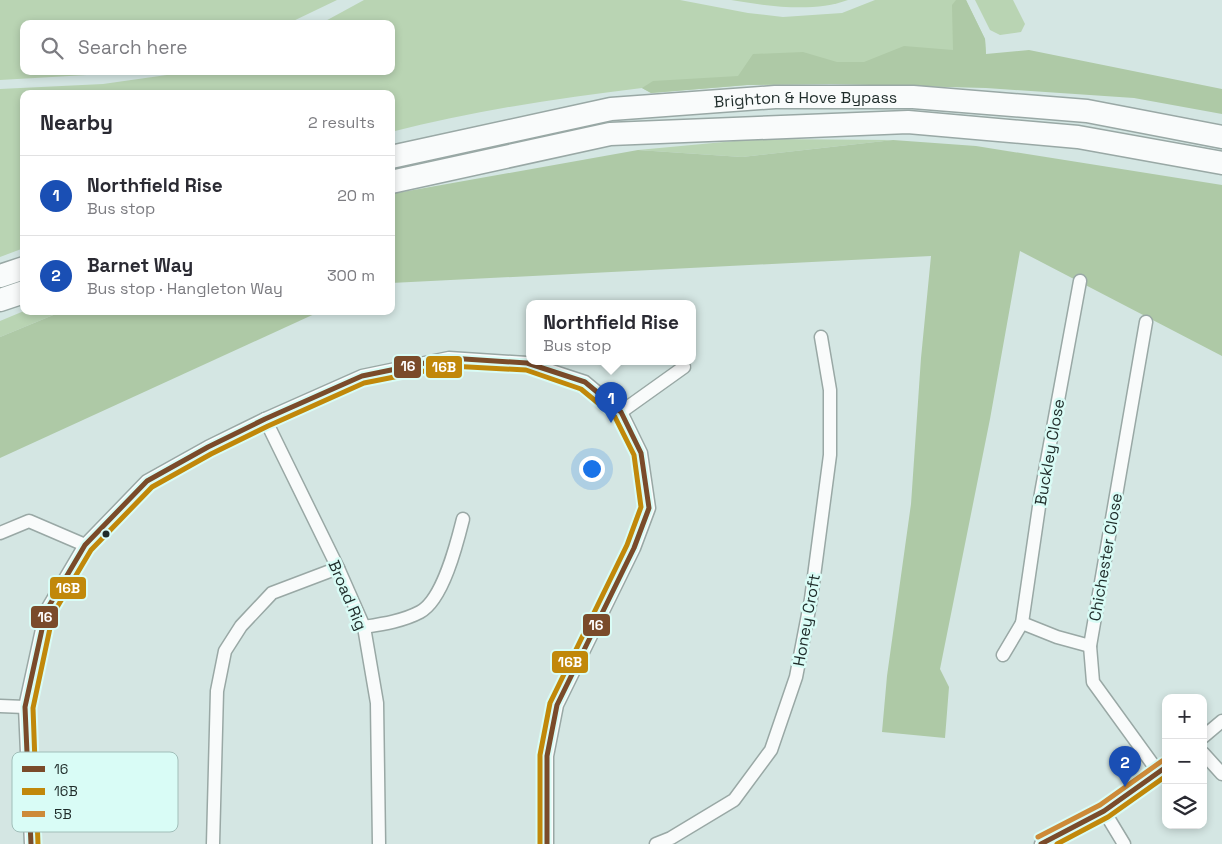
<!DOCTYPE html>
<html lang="en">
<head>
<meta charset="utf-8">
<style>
	:root { --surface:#fff; --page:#f7f7f7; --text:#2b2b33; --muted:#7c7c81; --line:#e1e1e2; --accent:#5e6d6b }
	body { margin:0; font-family:"Space Grotesk",sans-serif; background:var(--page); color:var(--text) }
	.controls { position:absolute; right:15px; bottom:15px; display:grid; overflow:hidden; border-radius:10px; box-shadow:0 2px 8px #0003 }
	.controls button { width:45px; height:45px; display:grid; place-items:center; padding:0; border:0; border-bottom:1px solid var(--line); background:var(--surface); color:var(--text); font:25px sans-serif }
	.you { position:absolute; left:591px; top:468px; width:18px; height:18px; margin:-12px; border:4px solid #fff; border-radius:50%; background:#1a73e8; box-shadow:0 0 0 8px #1a73e833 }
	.badge { display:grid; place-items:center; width:32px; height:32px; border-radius:50%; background:var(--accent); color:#fff; font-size:16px; font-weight:700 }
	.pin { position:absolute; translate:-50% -41px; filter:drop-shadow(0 1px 2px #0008) }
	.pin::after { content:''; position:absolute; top:26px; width:18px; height:15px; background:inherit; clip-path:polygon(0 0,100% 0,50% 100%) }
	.popup { position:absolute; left:526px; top:300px; width:170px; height:65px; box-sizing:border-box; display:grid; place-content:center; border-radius:10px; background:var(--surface); filter:drop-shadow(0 1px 4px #0005); font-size:16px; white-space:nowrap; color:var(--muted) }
	.popup b { font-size:19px; color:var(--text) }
	.popup::after { content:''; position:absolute; left:50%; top:100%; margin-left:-10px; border:10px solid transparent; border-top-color:var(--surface) }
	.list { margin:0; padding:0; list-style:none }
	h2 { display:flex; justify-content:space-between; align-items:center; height:65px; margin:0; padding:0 20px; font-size:21px }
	h2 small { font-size:16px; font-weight:400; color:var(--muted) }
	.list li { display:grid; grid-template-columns:32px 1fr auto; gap:15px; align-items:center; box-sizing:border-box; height:80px; padding:0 20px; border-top:1px solid var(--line) }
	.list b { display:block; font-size:19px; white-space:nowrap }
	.list p { margin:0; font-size:16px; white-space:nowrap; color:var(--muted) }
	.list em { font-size:16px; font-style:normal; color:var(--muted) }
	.icon { flex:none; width:28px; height:28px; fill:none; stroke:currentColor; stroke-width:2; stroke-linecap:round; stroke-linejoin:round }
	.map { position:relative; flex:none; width:1222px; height:844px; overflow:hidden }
	.search { position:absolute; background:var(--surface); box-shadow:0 2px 8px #0003; left:20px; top:20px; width:375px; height:55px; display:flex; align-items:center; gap:12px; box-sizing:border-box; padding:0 18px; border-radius:10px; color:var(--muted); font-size:19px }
	.panel { position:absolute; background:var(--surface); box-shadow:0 2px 8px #0003; left:20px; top:90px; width:375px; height:225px; border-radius:10px }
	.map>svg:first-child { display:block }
	.green { fill:#b9d4b3 }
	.forest { fill:#aec9a6 }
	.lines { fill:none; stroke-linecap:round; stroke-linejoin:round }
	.street-casing { stroke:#99a8a5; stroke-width:15 }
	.highway-casing { stroke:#99a8a5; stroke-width:25 }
	.street { stroke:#f9fbfb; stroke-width:12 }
	.highway { stroke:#f9fbfb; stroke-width:22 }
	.bus-1-casing { stroke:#d9fcf6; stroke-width:9 }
	.bus-2-casing { stroke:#d9fcf6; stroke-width:9 }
	.bus-3-casing { stroke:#d9fcf6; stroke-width:9 }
	.bus-1 { stroke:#7a4b2a; stroke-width:5 }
	.bus-2 { stroke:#c1880a; stroke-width:5 }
	.bus-3 { stroke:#cd8a38; stroke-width:5 }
	.bus-dot { fill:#1f2c2a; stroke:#d9fcf6; stroke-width:2 }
	.labels { text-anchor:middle; stroke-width:5; stroke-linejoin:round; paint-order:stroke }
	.street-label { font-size:16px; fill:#1f2c2a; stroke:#d9fcf6 }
	.key { fill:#d9fcf6; stroke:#a1beb9; stroke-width:1 }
	.key-label { font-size:14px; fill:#1f2c2a }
	.line-badge { stroke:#d9fcf6; stroke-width:2 }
	.badge-label { font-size:14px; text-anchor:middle; font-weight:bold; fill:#fff }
</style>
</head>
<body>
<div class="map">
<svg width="1222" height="844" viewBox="0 0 1222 844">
	<rect width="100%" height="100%" fill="#d4e6e3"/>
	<g class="green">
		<polygon points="0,0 337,0 287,24 24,24 24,71 124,71 104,74 0,80"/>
		<path d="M 364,0 L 680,0 L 748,13 L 783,17 L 842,13 L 875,0 L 966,0 L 985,39 L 986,54 L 831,84 L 747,85 L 651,93 L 642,88 C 558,98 473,111 391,132 L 391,94 L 24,94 L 24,248 L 0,257 L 0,89 L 103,84 L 195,71 L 391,71 L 391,24 L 320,24 Z"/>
		<path d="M 731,0 L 848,0 C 813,13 767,6 731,0 Z"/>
		<polygon points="975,0 1013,0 1025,24 1021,32 1000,35 990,30"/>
		<polygon points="756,139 893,140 742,157 638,150"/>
		<polygon points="24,311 63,311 0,337 0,321"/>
	</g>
	<g class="forest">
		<polygon points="956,0 966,0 985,39 986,54 1029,50 1222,89 1222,114 1134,98 986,88 831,84 747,85 651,93 642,88 653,81 738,76 753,54 803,52 837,62 864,62 904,46 953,50 952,5"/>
		<polygon points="893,140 976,146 1222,185 1222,356 1020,251 990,419 940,669 949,687 945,738 882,732 887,676 911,504 921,358 931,256 391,283 391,194 638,150 742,157"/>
		<polygon points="63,311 321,311 0,458 0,337"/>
	</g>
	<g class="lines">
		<defs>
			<g id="street">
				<polyline points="1080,281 1041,493 1022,623 1057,637 1090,646"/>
				<polyline points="1146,322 1090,646 1093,682 1159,773"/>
				<polyline points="621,412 684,367"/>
				<polyline points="265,419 338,568 364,627 377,703 379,844"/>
				<polyline points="0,533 29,521 85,545"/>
				<path d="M 364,627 C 383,624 403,621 420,612 C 443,600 457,543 463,519"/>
				<polyline points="1003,655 1022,623"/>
				<polyline points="0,706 25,707"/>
				<polyline points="1203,737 1222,721"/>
				<polyline points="1203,753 1222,774"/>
				<polyline points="1104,811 1124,844"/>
				<polyline points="31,844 25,707 46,611 85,545 147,481 208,447 265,419 362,376 449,358 527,363 585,382 621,412 641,453 649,508 634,548 557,705 547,756 547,844"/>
				<polyline points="213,844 217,691 225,651 241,626 272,593 338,568"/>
				<polyline points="656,844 671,838 734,800 771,750 796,677 811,599 830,455 830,390 821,337"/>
				<polyline points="1041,844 1104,811 1166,767"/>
			</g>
			<g id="highway">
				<path id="s1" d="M 391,157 L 611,109 L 775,97 L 913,97 L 1087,111 L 1222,137"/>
				<polyline points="391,182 610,134 908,122 1078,137 1222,163"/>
				<polyline points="0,276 24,268"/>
				<polyline points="0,300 24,292"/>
			</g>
		</defs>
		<use href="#street" class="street-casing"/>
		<use href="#highway" class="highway-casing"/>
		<use href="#street" class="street"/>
		<use href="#highway" class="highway"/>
		<defs>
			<g id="bus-1">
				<polyline points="31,844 25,707 46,611 85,545 147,481 208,447 265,419 362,376 449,358 527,363 585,382 621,412 641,453 649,508 634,548 557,705 547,756 547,844"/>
				<polyline points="1041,844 1104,811 1166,767"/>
			</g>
			<g id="bus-2">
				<polyline points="38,844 33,708 53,614 91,550 152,487 211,454 268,426 364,383 450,366 526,370 581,389 615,417 634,455 641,507 627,545 550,703 540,755 540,844"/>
				<polyline points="1057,844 1108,817 1166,776"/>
			</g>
			<polyline id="bus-3" points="1038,837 1100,805 1162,761"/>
		</defs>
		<use href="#bus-1" class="bus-1-casing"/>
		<use href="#bus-2" class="bus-2-casing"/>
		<use href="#bus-3" class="bus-3-casing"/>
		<use href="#bus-1" class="bus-1"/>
		<use href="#bus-2" class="bus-2"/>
		<use href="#bus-3" class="bus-3"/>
	</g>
	<circle class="bus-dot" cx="106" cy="534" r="4.5"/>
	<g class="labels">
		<g class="street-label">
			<text dy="6" stroke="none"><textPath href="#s1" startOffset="420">Brighton &amp; Hove Bypass</textPath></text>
			<text transform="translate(1049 452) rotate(-80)" y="6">Buckley Close</text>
			<text transform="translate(1105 557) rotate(-80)" y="6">Chichester Close</text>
			<text transform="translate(348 595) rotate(67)" y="6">Broad Rig</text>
			<text transform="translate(806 620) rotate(-80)" y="6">Honey Croft</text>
		</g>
	</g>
	<rect x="12" y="752" width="166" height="80" rx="8" class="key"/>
	<rect x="22" y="766" width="23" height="6" fill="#7a4b2a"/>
	<rect x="22" y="788" width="23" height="7" fill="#c1880a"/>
	<rect x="22" y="811" width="23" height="6" fill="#cd8a38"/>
	<g class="key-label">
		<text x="54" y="774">16</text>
		<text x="54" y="796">16B</text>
		<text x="54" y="819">5B</text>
	</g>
	<g class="line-badge">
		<rect x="393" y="355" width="29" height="24" rx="5" fill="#7a4b2a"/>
		<rect x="425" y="355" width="38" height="24" rx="5" fill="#c1880a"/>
		<rect x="49" y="576" width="38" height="24" rx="5" fill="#c1880a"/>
		<rect x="30" y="605" width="29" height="24" rx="5" fill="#7a4b2a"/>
		<rect x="582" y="613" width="29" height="24" rx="5" fill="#7a4b2a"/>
		<rect x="551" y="650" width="38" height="24" rx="5" fill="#c1880a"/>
	</g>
	<g class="badge-label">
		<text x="408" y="371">16</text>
		<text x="444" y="372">16B</text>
		<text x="68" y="593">16B</text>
		<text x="45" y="622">16</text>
		<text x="596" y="630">16</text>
		<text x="570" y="667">16B</text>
	</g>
</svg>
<div class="controls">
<button>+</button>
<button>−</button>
<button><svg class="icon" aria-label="layers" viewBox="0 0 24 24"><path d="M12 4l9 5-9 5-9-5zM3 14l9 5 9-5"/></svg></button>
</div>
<div class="you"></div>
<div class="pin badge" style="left:611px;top:423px;background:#1a4fb4">1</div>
<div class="popup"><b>Northfield Rise</b>Bus stop</div>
<div class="pin badge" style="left:1125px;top:787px;background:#1a4fb4">2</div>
<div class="search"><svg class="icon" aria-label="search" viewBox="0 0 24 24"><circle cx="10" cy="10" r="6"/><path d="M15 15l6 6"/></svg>Search here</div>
<section class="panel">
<h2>Nearby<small>2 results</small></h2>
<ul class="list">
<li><span class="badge" style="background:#1a4fb4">1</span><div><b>Northfield Rise</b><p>Bus stop</p></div><em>20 m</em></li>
<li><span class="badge" style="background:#1a4fb4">2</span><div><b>Barnet Way</b><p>Bus stop · Hangleton Way</p></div><em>300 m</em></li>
</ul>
</section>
</div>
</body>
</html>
